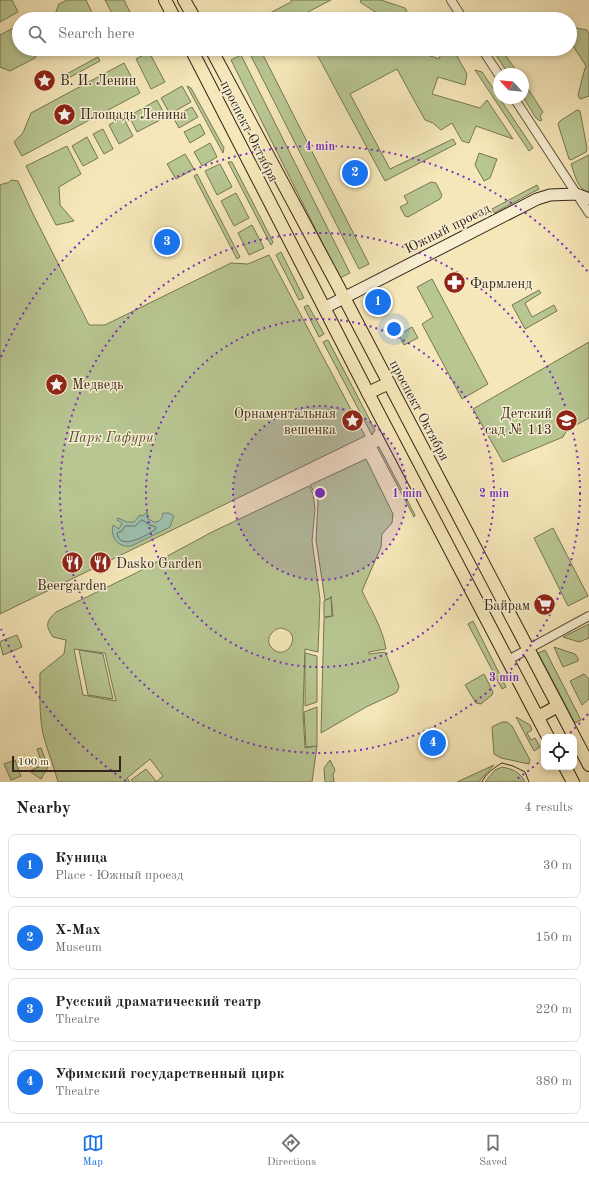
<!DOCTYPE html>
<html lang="en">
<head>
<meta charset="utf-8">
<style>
	:root { --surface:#fff; --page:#f2f2f2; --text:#202124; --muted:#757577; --line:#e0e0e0; --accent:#1a73e8 }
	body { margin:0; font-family:"Old Standard TT",serif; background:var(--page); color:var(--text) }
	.controls { position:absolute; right:12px; bottom:12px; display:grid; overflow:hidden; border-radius:8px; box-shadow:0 2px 6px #0003 }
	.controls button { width:36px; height:36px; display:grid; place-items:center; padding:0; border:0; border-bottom:1px solid var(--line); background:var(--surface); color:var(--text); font:20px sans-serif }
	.compass { position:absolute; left:493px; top:68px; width:36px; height:36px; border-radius:50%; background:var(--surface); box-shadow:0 2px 6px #0003; rotate:296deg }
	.scale { position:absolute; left:12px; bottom:10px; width:109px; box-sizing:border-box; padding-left:4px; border:2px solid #342518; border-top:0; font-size:11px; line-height:14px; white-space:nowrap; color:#342518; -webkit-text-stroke:3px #f8efd2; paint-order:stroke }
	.you { position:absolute; left:394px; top:329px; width:14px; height:14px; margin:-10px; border:3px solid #fff; border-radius:50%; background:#1a73e8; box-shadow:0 0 0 6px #1a73e833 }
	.badge { display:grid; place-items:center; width:26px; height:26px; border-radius:50%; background:var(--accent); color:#fff; font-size:13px; font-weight:700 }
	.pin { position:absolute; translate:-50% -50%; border:2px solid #fff; box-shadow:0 1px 4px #0006 }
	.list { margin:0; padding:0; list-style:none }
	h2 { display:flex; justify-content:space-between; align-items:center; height:52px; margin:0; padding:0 16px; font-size:17px }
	h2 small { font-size:13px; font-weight:400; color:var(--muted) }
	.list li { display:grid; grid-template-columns:26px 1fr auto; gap:12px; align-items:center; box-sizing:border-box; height:64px; margin:0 8px 8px; padding:0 8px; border:1px solid var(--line); border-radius:8px }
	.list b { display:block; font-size:15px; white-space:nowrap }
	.list p { margin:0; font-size:13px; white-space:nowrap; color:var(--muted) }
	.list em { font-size:13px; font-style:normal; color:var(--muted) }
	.icon { flex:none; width:22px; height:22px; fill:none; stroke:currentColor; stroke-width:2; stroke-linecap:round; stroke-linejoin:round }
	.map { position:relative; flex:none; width:589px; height:782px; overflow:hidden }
	.search { position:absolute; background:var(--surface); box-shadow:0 2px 6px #0003; left:12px; right:12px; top:12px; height:44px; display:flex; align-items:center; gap:10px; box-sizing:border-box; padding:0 14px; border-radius:22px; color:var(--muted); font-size:15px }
	.sheet { height:340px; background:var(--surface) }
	nav { display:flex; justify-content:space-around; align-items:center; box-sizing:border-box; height:56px; border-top:1px solid var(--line); background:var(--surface); font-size:11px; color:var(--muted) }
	nav a { display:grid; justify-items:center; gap:2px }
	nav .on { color:var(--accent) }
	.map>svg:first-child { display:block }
	.green { fill:#b8c692; stroke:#767655; fill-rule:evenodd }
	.water { fill:#9cc0ae; stroke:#728272 }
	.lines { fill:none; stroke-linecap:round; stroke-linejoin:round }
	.shore { stroke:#687263; stroke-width:1 }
	.street-casing { stroke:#645640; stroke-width:10 }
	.secondary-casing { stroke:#342518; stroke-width:13 }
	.primary-casing { stroke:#342518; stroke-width:14 }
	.street { stroke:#f8efd2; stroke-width:8 }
	.secondary { stroke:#f8efd2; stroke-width:11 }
	.primary { stroke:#f5e7b9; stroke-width:12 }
	.tram { stroke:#342518; stroke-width:1 }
	.ring { fill:none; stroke:#7b2cbf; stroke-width:2; stroke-dasharray:2 4 }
	.labels { text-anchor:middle; stroke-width:3; stroke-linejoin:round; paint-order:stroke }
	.poi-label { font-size:14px; fill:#342518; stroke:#f8efd2; text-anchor:start }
	.street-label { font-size:14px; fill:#342518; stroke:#f8efd2 }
	.park-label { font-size:14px; font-style:italic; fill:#554d36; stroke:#f8efd2 }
	.centre { fill:#7b2cbf; stroke:#f8efd2; stroke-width:2 }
	.ring-label { font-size:12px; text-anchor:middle; font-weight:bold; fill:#7b2cbf; stroke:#f8efd2; stroke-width:3; stroke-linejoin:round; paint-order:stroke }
</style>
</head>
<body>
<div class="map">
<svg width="589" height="782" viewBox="0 0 589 782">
	<rect width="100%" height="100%" fill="#f5e7b9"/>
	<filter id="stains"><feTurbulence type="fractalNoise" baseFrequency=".005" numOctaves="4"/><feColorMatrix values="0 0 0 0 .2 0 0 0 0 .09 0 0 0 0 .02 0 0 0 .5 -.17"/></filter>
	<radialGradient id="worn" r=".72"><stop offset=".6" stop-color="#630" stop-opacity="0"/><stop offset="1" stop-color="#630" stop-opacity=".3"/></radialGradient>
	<g class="green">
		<polygon points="0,0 12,0 18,12 0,22"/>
		<polygon points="67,0 86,0 95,19 53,19 59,4"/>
		<polygon points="105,0 124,0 130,12 115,19"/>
		<polygon points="291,0 331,0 304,14 306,19 273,19 270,13 291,2"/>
		<polygon points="361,0 381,0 405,8 407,11 394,19 386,19 360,2"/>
		<polygon points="19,25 19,49 38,49 35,58 10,71 0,67 0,35"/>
		<path d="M 570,27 L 587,30 L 589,34 L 589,96 L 580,99 L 578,95 C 581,85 582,76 586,66 L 570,41 Z"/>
		<polygon points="254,49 260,49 369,264 359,269 249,52"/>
		<polygon points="314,49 410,49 439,59 443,49 453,49 467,74 465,85 438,77 432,94 480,108 487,100 513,139 476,126 469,143 462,141 452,123 441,130 433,123 425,120 397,69 350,94 390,169 453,139 456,144 385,181"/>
		<polygon points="492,49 501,49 518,73 507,72"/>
		<polygon points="149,52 165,82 151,89 136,59"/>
		<polygon points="241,55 350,273 340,278 231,60"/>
		<polygon points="98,57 100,61 63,81 61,77"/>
		<polygon points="124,63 140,93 22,156 14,142 23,133 31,113"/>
		<polygon points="475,70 482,72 533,148 529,151"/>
		<polygon points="523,81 543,112 540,116 542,120 540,121 536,118 523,97"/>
		<polygon points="182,86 191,102 170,114 161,98"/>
		<polygon points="187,86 191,88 224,148 223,153"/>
		<polygon points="157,100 166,117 137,132 129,116"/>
		<polygon points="192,107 198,117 179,128 173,117"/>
		<polygon points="577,110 580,111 587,148 586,152 571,160 569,159 558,124 560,121"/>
		<polygon points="123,117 133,136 119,144 109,125"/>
		<polygon points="200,124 205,134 190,143 184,132"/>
		<polygon points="103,129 113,149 104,154 93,134"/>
		<polygon points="87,137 98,158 83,166 72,146"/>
		<polygon points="210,143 217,157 202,166 194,152"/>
		<polygon points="67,146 81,174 59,187 60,205 74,221 56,225 26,166"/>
		<polygon points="479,153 497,159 490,178 484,181 475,165"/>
		<polygon points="185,154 194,169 176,179 167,164"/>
		<path d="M 589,155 L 589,192 C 577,190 575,174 571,164 Z"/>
		<polygon points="228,162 232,162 273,242 271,245"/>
		<polygon points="220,164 232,187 217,195 205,171"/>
		<polygon points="197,174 240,257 237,259 194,176"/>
		<polygon points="11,180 18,181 32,212 89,325 105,325 231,263 248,264 269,255 365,436 0,614 0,185 5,183 8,183"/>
		<polygon points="431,182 436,183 442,195 440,199 408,217 405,216 400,207 408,203 404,196"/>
		<polygon points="537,185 539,189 494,213 492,209"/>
		<polygon points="236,193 249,218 234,226 221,201"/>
		<polygon points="252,225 264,248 249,255 238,233"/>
		<polygon points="281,252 304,298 299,300 276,255"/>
		<polygon points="432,279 488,384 462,399 422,324 433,317 417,287"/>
		<polygon points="539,290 541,293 525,303 532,317 554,305 557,311 525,329 512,305"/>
		<polygon points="308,305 324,334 319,337 304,307"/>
		<polygon points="412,327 418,338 404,345 399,335"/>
		<polygon points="328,340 375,430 372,435 323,342"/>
		<polygon points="589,342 589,418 567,430 563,437 503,462 473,409"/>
		<polygon points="377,447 379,447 415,515 414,517"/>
		<path d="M 366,459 L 393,514 L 392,523 L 382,534 L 381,547 L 362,591 C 371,610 383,629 386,649 L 369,652 L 369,654 L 385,652 L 399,686 L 398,690 L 396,693 L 366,707 L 321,733 L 324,618 L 333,616 L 331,596 L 332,616 L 324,617 L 324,601 L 330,598 L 325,600 L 316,540 L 318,502 L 317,497 L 310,485 Z"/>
		<path d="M 309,486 L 313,494 L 315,509 L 312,541 L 320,599 L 318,652 L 305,649 L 303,711 L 305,748 L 317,746 L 312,782 L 156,782 L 163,776 L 150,759 L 127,778 L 130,782 L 58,782 C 54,766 47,750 43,734 C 39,714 40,694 40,673 L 64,654 L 66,640 L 53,637 C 45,626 46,621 56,612 L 134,574 L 212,532 ZM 280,628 C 306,631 286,665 271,647 C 265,639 272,630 280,628 ZM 74,649 L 105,653 L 116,701 L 83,695 Z"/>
		<polygon points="553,528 588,596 568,606 534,538"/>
		<polygon points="473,621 506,687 502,689 468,624"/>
		<polygon points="589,624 589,638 579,642 563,637"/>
		<polygon points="17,635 22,647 3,655 0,643 1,641"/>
		<polygon points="554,647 575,654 578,658 578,661 563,667"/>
		<polygon points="79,650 103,654 113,699 88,695"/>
		<polygon points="545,650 581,720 575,723 538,653"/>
		<polygon points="305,653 317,656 317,702 305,706"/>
		<polygon points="484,674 493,692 492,695 481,704 476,703 465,685"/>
		<polygon points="584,674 589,679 589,699 582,705 570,681"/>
		<polygon points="317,707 317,746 306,747 304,712"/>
		<polygon points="516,717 530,725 532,730 527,733 531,740 535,738 540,747 534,751"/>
		<polygon points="502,722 507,722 512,726 530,760 529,764 501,758 494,754 492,727"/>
		<polygon points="41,748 48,767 41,779 29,771 41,766 42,763 37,749"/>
		<polygon points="15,760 21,776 11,780 4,764"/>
		<polygon points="330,760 335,770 333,775 334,782 325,782 324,768"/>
		<polygon points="494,765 480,780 480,782 457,782"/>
		<path d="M 502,767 C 513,769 520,772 525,782 L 485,782 L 495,770 Z"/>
		<polygon points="146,769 156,781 154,782 133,782 131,780"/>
	</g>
	<path class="water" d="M 147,512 L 148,519 L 154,522 C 160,522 163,518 163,513 L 169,513 L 174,516 L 170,527 L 131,546 C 118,548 110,537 113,525 L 119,529 L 122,523 L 117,520 L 118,518 L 127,522 L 134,522 L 140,515 L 143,516 Z"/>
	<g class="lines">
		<path class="shore" d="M 142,520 L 150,525 L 156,527 L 156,529 C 147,535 120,552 117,533 L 122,531 L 125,526 L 135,526 Z"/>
		<defs>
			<g id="street">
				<polyline points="451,0 463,19"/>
				<polyline points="482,49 499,75"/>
				<polyline points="514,98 589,213"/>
				<polyline points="508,660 589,616"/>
			</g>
			<polyline id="secondary" points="324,308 537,199 550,195 576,194 589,199"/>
			<g id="primary">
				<polyline points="165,0 175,19"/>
				<polyline points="184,0 195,19"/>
				<polyline points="191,49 368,393 548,737"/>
				<polyline points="211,49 338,286 589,765"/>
				<polyline points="368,393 389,383"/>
				<polyline points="538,717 558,706"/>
				<polyline points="565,767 573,782"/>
			</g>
		</defs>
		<use href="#street" class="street-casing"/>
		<use href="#secondary" class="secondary-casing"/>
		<use href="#primary" class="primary-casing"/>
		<use href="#street" class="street"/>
		<use href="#secondary" class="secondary"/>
		<use href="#primary" class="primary"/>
		<path class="tram" d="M 482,782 C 485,774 495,767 502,763 L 513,766 L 525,772 L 529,782"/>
	</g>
	<circle cx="320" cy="493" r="87" fill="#7b2cbf" fill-opacity=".12"/>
	<g class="ring">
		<circle cx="320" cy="493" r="87"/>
		<circle cx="320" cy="493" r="174"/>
		<circle cx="320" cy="493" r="260"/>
		<path d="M588 714A347 347 0 0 1 567 736M543 759A347 347 0 0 1 514 781M126 781A347 347 0 0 1 1 629M1 357A347 347 0 0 1 588 272"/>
	</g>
	<defs>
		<symbol id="sight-disc" viewBox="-11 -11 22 22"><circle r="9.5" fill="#8f2418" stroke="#f8efd2"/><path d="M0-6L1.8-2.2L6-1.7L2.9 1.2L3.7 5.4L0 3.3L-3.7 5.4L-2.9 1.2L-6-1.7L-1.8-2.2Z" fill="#fff"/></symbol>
		<symbol id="pharmacy-disc" viewBox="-11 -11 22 22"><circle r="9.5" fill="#8f2418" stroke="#f8efd2"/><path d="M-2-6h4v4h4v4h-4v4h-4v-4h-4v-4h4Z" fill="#fff"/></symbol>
		<symbol id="school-disc" viewBox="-11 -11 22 22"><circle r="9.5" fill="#8f2418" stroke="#f8efd2"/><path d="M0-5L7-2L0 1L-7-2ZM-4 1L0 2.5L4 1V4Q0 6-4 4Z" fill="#fff"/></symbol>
		<symbol id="restaurant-disc" viewBox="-11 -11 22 22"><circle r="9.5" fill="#8f2418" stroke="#f8efd2"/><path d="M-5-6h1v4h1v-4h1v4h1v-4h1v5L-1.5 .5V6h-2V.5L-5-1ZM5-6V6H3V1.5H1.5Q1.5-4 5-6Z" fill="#fff"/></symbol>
		<symbol id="supermarket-disc" viewBox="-11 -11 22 22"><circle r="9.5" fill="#8f2418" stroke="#f8efd2"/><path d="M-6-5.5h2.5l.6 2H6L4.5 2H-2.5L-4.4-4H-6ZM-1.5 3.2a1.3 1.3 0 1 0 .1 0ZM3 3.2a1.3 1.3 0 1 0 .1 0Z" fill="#fff"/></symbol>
	</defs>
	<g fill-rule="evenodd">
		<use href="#sight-disc" x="32" y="68" width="25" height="25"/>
		<use href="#sight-disc" x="52" y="102" width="25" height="25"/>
		<use href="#pharmacy-disc" x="442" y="270" width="25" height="25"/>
		<use href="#sight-disc" x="44" y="372" width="25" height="25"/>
		<use href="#sight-disc" x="340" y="408" width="25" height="25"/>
		<use href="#school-disc" x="554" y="408" width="25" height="25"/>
		<use href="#restaurant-disc" x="60" y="550" width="25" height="25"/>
		<use href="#restaurant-disc" x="88" y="550" width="25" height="25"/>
		<use href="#supermarket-disc" x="532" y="592" width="25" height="25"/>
	</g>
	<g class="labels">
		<g class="poi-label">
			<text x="60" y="85">В. И. Ленин</text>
			<text x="80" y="119">Площадь Ленина</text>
			<text x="470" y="288">Фармленд</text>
			<text x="72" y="389">Медведь</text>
			<text x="336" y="418" text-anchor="end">Орнаментальная<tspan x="336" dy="16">вешенка</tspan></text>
			<text x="552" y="418" text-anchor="end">Детский<tspan x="552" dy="16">сад № 113</tspan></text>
			<text x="116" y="568">Dasko Garden</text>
			<text x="72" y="590" text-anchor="middle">Beergarden</text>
			<text x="530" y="610" text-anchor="end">Байрам</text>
		</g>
		<g class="street-label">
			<text transform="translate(250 131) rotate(63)" y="5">проспект Октября</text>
			<text transform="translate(447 228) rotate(-27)" y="5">Южный проезд</text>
			<text transform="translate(420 410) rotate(62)" y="5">проспект Октября</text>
		</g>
		<g class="park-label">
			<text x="111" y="442">Парк Гафури</text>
		</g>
	</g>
	<circle cx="320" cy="493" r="6" class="centre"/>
	<g class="ring-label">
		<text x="320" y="150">4 min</text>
		<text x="407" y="497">1 min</text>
		<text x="494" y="497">2 min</text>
		<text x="504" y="681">3 min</text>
	</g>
	<rect width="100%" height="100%" filter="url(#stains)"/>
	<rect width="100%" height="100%" fill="url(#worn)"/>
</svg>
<div class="controls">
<button><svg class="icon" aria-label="locate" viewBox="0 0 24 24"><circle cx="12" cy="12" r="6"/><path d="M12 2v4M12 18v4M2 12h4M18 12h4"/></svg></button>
</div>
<svg class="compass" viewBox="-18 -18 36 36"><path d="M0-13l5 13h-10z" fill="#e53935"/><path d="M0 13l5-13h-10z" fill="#757577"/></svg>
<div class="scale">100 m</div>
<div class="you"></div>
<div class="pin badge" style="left:378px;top:302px">1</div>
<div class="pin badge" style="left:355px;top:173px">2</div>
<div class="pin badge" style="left:167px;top:242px">3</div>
<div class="pin badge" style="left:433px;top:743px">4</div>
<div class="search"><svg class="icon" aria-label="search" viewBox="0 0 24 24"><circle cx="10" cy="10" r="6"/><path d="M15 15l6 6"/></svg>Search here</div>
</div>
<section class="sheet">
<h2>Nearby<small>4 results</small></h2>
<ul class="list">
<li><span class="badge">1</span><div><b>Куница</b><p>Place · Южный проезд</p></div><em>30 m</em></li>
<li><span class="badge">2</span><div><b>X-Max</b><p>Museum</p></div><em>150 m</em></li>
<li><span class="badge">3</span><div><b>Русский драматический театр</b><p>Theatre</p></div><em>220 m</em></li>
<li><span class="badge">4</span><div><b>Уфимский государственный цирк</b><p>Theatre</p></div><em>380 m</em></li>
</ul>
</section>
<nav>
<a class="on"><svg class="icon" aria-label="map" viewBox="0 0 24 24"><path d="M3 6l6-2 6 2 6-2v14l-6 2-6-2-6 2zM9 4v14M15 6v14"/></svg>Map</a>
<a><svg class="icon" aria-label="directions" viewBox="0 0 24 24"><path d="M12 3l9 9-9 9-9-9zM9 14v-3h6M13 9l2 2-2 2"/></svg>Directions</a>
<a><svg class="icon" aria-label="saved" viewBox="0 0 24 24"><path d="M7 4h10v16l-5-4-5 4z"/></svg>Saved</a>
</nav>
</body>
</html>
